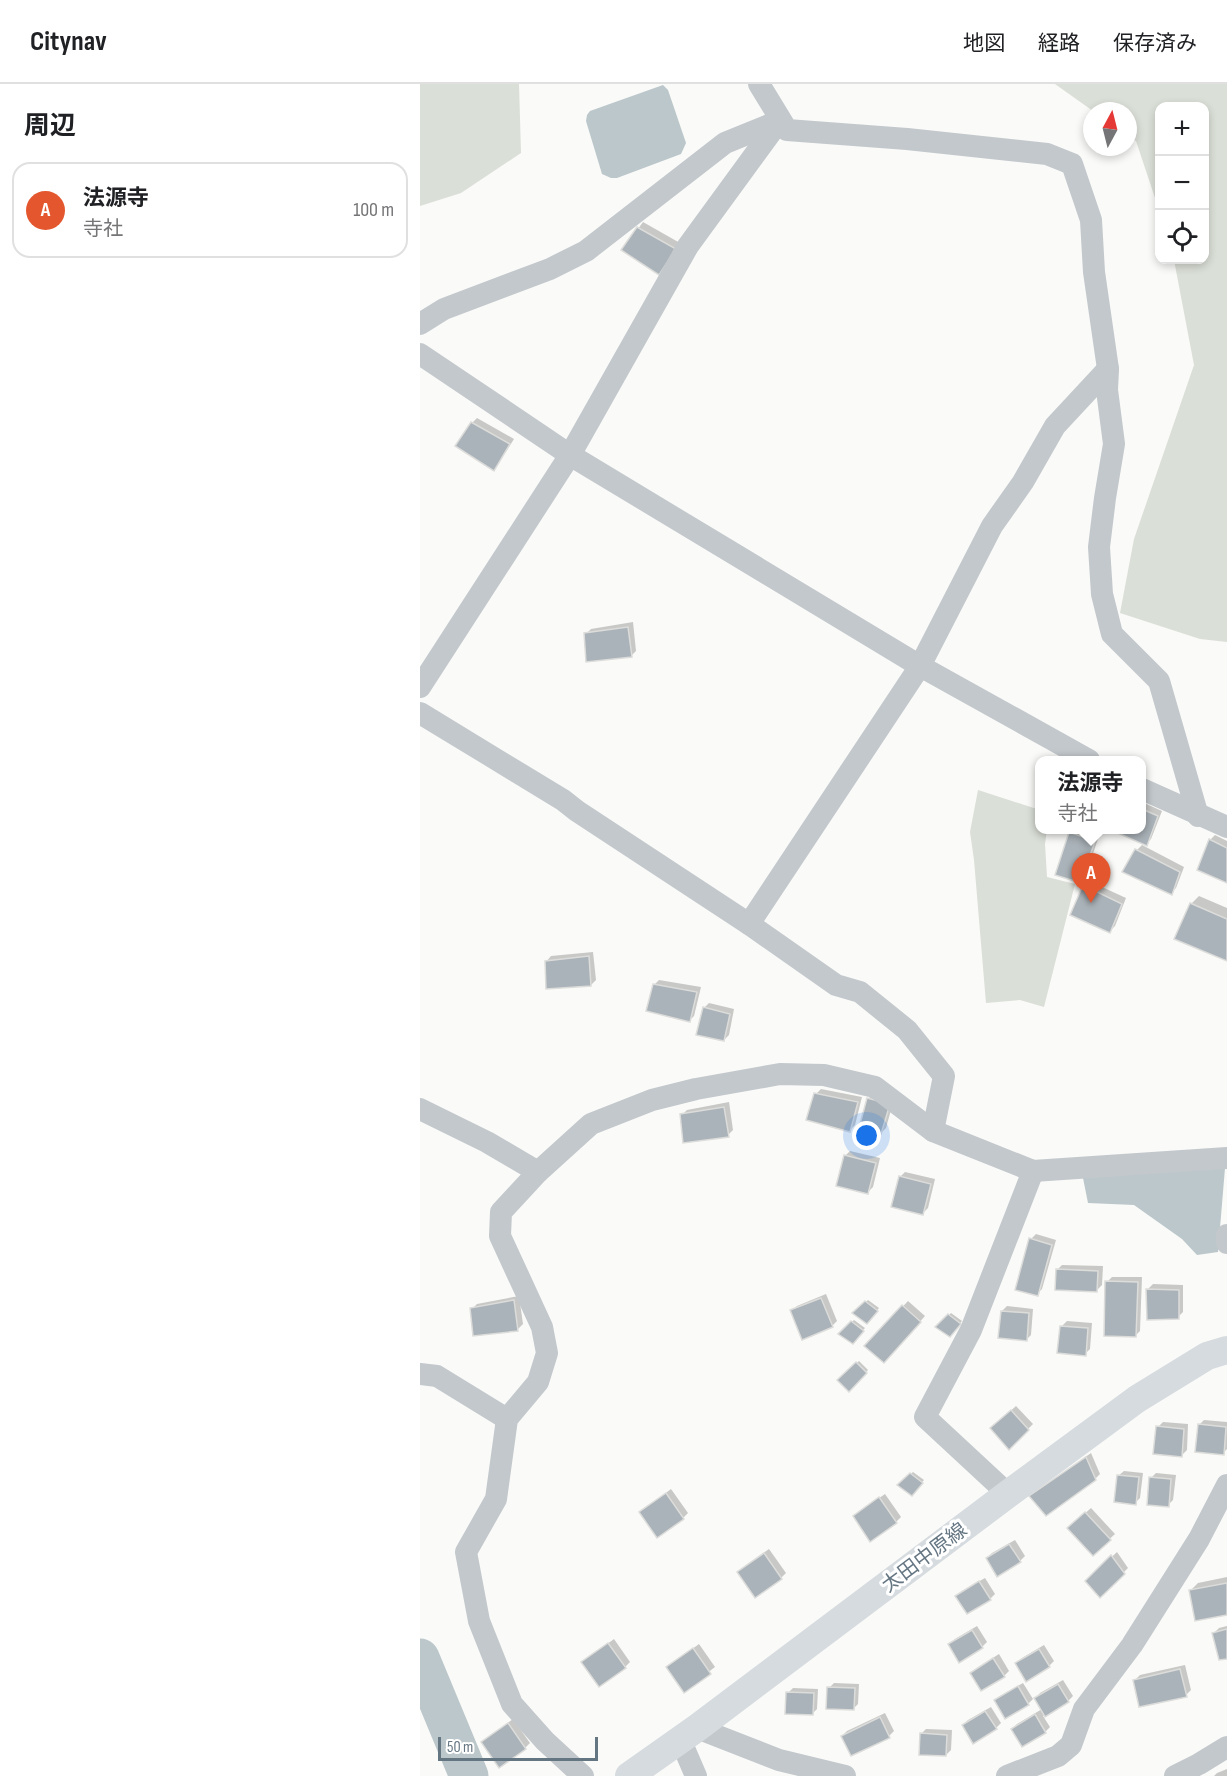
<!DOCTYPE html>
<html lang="ja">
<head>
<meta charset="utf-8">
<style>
	:root { --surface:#fff; --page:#f2f2f2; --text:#202124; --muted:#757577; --line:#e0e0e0; --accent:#e4572e }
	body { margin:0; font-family:"Sofia Sans Condensed","Noto Sans JP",sans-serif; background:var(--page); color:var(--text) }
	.controls { position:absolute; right:18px; top:18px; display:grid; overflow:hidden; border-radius:12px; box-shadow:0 3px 9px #0003 }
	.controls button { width:54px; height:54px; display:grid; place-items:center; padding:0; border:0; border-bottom:2px solid var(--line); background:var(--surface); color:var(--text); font:30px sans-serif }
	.compass { position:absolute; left:663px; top:18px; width:54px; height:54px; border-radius:50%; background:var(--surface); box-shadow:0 3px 9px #0003; rotate:7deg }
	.scale { position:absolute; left:18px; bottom:15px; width:160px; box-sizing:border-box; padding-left:6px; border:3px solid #657683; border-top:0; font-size:16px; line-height:21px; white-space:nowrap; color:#657683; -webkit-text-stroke:4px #fff; paint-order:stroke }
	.you { position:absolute; left:447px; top:1052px; width:21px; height:21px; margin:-15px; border:4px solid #fff; border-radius:50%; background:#1a73e8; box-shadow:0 0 0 9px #1a73e833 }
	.badge { display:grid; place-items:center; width:39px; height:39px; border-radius:50%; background:var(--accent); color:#fff; font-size:20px; font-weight:700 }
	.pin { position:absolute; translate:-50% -50px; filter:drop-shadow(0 2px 3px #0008) }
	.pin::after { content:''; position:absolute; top:32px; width:21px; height:18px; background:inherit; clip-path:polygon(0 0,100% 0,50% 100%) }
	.popup { position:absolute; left:615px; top:672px; width:111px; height:78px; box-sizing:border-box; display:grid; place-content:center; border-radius:12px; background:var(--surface); filter:drop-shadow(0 2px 4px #0005); font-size:20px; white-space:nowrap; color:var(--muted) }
	.popup b { font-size:22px; color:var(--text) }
	.popup::after { content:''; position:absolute; left:50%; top:100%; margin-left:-12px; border:12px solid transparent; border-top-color:var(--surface) }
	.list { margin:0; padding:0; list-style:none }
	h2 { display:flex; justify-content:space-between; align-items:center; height:78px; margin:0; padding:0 24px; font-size:26px }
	h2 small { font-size:20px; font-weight:400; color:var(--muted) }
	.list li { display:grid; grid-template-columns:39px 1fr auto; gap:18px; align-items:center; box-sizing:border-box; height:96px; margin:0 12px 12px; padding:0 12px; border:2px solid var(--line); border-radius:18px }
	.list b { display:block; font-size:22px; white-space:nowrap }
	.list p { margin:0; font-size:20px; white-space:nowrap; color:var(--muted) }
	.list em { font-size:20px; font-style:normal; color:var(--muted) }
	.icon { flex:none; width:33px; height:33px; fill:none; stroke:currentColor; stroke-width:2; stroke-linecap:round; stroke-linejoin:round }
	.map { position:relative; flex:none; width:807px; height:1692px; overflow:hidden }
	header { display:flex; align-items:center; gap:36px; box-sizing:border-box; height:84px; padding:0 30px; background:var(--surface); border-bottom:2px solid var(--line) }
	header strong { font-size:28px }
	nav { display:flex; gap:33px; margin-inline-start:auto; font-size:21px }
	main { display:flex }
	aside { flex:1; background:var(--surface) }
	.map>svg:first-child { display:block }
	.green { fill:#dadfd7 }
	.water { fill:#bbc7cb }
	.shadow { fill:#0003 }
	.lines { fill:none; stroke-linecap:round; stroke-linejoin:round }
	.river { stroke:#bbc7cb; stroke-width:39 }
	.building { fill:#aab3b9; stroke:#dcdcda; stroke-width:1.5 }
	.minor { stroke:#c3c8cc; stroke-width:22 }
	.major { stroke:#d6dbdf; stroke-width:28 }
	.labels { text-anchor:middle; stroke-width:6; stroke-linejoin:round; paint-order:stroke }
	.street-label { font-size:20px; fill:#657683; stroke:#fff }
</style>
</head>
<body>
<header>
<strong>Citynav</strong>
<nav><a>地図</a><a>経路</a><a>保存済み</a></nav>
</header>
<main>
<aside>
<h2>周辺<small></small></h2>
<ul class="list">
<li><span class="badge">A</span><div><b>法源寺</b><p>寺社</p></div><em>100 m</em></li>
</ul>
</aside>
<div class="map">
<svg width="807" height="1692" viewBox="0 0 807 1692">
	<rect width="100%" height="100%" fill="#fafaf8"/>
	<g class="green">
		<polygon points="0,0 99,0 101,69 41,109 0,122"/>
		<polygon points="635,0 807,0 807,558 780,555 700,529 714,455 774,281 754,176 784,176 784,22 740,22 739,126 716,57 708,52 708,27 673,27"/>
		<polygon points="558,706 620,726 620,746 627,746 625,760 627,793 655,800 624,923 600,916 566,919 554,776 550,748"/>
	</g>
	<g class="water">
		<polygon points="243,1 248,6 266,59 261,70 197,94 191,94 182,90 166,37 167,31 170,27"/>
		<polygon points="805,1084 798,1168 777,1171 762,1155 714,1121 668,1119 663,1094"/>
	</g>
	<g class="shadow">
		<polygon points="223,138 260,159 244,184 203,166"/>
		<polygon points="57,334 94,355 78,380 73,385 52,339"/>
		<polygon points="213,538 216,567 211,572 166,550 171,545"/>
		<polygon points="722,718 742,727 731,755 726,760 694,746 722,746"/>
		<polygon points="654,746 660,746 679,752 665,793 660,798 651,749"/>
		<polygon points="795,751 807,757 807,797 790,756"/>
		<polygon points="722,761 764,783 756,804 751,809 717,766"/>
		<polygon points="669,797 706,814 695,842 690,847 664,802"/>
		<polygon points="779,812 807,824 807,876 771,820"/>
		<polygon points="173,868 176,896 171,901 126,878 131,872"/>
		<polygon points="239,896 281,903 274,932 269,937 234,901"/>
		<polygon points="289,919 314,925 309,951 304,956 284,924"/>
		<polygon points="401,1005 442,1013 435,1041 430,1046 396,1010"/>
		<polygon points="454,1009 474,1015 466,1044 461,1049 441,1043 449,1014"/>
		<polygon points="309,1018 313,1046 308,1051 262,1031 267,1026"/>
		<polygon points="430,1067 460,1074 453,1103 448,1108 425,1072"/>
		<polygon points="485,1088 515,1095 508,1124 503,1129 480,1093"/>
		<polygon points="616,1150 636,1156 622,1205 617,1210 611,1155"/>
		<polygon points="642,1181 683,1182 682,1201 677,1206 637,1186"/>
		<polygon points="692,1193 722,1193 720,1247 715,1252 687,1198"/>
		<polygon points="733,1200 763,1201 763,1228 758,1233 728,1205"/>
		<polygon points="406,1210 417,1237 412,1242 372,1227 377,1222"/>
		<polygon points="99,1212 103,1240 98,1245 52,1225 57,1220"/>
		<polygon points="448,1216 459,1224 447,1238 435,1229"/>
		<polygon points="488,1217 505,1232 469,1272 446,1262"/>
		<polygon points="587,1222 613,1225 611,1251 606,1256 582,1227"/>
		<polygon points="531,1229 542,1237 530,1251 518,1243"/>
		<polygon points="434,1236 445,1244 432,1258 420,1250"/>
		<polygon points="647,1237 672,1239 670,1265 665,1270 642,1242"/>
		<polygon points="439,1277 448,1286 429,1306 419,1296"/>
		<polygon points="596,1322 613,1340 589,1364 572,1344"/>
		<polygon points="784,1336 807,1338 807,1365 803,1369 779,1341"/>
		<polygon points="743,1338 768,1340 767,1366 762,1371 738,1343"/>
		<polygon points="671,1369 680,1390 675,1395 611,1412"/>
		<polygon points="704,1387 723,1389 720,1414 715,1419 698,1392"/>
		<polygon points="493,1388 504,1396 492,1410 479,1401"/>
		<polygon points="736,1389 756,1391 753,1416 748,1421 731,1394"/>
		<polygon points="251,1405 268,1429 263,1434 221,1428"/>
		<polygon points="465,1410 481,1433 476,1438 439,1428"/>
		<polygon points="671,1424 695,1450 673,1470 649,1444"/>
		<polygon points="595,1456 605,1472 600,1477 567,1474 572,1469"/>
		<polygon points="349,1465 366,1489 361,1494 324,1483"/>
		<polygon points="697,1468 708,1484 680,1512 667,1497"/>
		<polygon points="807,1493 807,1530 771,1506 778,1499"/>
		<polygon points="565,1494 575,1510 570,1515 537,1512 542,1507"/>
		<polygon points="557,1542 567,1558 562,1563 530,1560 535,1555"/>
		<polygon points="807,1542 807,1573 794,1549 799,1544"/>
		<polygon points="194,1555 210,1578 205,1583 163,1578"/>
		<polygon points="279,1560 295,1583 265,1606 248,1583"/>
		<polygon points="624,1561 634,1577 629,1582 597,1579 602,1574"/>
		<polygon points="579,1570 589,1587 584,1592 552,1589 557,1584"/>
		<polygon points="765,1581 771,1606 766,1611 715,1596 720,1591"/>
		<polygon points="643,1596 653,1612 648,1617 623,1632 630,1643 625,1648 592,1645 597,1640 622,1625 616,1614 620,1609"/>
		<polygon points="414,1599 439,1600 438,1620 433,1625 409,1604"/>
		<polygon points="603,1599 613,1615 608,1620 576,1617 580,1612"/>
		<polygon points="373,1604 398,1605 397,1625 392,1630 368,1609"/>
		<polygon points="571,1623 581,1639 576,1644 543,1641 548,1636"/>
		<polygon points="465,1629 474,1647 469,1652 422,1652 427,1647"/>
		<polygon points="93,1635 110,1659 105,1664 68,1654"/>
		<polygon points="506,1645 532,1646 531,1666 526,1671 501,1650"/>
		<polygon points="807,1685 807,1692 794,1692 797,1689"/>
	</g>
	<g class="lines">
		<polyline class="river" points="0,1574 49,1692"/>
	</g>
	<g class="building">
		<polygon points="217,143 256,165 239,191 201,166"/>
		<polygon points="51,338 90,360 74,387 35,362"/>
		<polygon points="208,543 212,573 166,578 164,549"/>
		<polygon points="722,725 738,732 727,762 691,746 722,746"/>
		<polygon points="649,748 675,757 661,799 635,791"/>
		<polygon points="789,755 807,764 807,799 777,786"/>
		<polygon points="715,765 760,788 752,811 702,788"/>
		<polygon points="663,801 702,820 690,849 650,831"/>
		<polygon points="770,819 807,835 807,877 754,855"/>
		<polygon points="169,872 171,902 126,905 125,877"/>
		<polygon points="233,900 277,908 270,938 226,927"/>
		<polygon points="283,923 310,930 304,957 276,951"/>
		<polygon points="394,1009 438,1018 430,1048 386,1036"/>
		<polygon points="447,1014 470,1020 461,1050 439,1044"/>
		<polygon points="304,1023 309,1053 263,1059 260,1030"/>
		<polygon points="424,1071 456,1079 448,1110 416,1102"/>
		<polygon points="479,1092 511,1100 503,1131 471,1123"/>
		<polygon points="609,1154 632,1161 618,1212 595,1206"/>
		<polygon points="636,1185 678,1187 677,1208 635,1206"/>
		<polygon points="685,1197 718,1198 716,1253 684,1252"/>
		<polygon points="726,1205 759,1206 759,1235 727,1236"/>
		<polygon points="401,1214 413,1243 382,1256 370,1226"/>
		<polygon points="94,1216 98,1247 53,1252 50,1224"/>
		<polygon points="445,1217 458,1227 447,1240 432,1229"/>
		<polygon points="482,1221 501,1238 464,1279 444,1262"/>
		<polygon points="581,1227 609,1229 607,1257 578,1254"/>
		<polygon points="528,1230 541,1240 530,1253 515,1243"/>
		<polygon points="431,1237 444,1247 433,1260 418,1250"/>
		<polygon points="640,1242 668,1244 666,1272 637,1269"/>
		<polygon points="436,1278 447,1289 429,1308 417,1296"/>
		<polygon points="591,1326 609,1346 589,1366 570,1344"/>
		<polygon points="778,1340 806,1343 804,1371 775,1368"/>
		<polygon points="736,1342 764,1345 762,1373 733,1370"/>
		<polygon points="666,1373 676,1396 626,1432 609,1412"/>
		<polygon points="490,1389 503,1399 492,1412 477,1401"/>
		<polygon points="697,1391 719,1393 716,1421 694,1418"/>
		<polygon points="729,1393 751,1395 749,1423 727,1421"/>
		<polygon points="246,1409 264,1435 237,1454 219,1428"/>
		<polygon points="459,1413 477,1439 450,1458 433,1432"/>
		<polygon points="665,1428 691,1456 673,1472 647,1444"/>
		<polygon points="589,1460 601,1478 577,1493 566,1474"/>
		<polygon points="344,1469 362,1495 335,1514 317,1488"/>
		<polygon points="691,1471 705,1490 680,1514 665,1497"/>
		<polygon points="559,1497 571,1516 547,1530 535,1512"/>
		<polygon points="807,1499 807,1531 775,1537 769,1506"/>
		<polygon points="807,1545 807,1575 799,1576 792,1549"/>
		<polygon points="552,1546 563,1564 539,1579 528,1560"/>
		<polygon points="188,1559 206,1584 179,1603 161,1578"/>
		<polygon points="273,1564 291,1590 264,1609 246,1583"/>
		<polygon points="619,1565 630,1583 606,1598 595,1579"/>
		<polygon points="573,1574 585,1593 561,1607 550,1589"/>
		<polygon points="760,1585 767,1613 719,1623 713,1596"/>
		<polygon points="638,1600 649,1618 625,1633 614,1614"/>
		<polygon points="598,1602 609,1621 585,1635 574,1616"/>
		<polygon points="407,1603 435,1604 434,1626 406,1625"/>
		<polygon points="366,1608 394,1609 393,1631 365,1630"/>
		<polygon points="565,1627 577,1645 553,1660 542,1641"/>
		<polygon points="615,1630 626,1649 602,1663 591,1645"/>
		<polygon points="460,1633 470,1654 431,1672 421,1652"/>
		<polygon points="88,1639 106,1665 79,1684 61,1658"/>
		<polygon points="500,1649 527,1651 526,1672 499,1671"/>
	</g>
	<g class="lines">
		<g class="minor">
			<polyline points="339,0 367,46 487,55 627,70 652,80 671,136 674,188 688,285 687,306 694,360 685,414 679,463 682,510 692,550 739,597 778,732"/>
			<polyline points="0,240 24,225 130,185 166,167 305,59 359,37"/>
			<polyline points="0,270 150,371 500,582 669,676"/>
			<polyline points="0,603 150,371 268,162 360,36"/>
			<polyline points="0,629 143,716 157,727 329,840 416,901 440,908 487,946 524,992 513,1047"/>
			<polyline points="722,705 807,743"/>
			<polyline points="329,840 500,582 572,442 603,398 635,342 688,285"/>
			<polyline points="0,1025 67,1058 118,1088"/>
			<polyline points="807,1151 807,1159"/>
			<polyline points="0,1290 17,1292 87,1335"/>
			<polyline points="588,1410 505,1333 551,1246 613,1087"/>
			<polyline points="277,1644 359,1676 425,1692"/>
			<polyline points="260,1655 276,1692"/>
			<polyline points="163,1692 125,1657 92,1620 59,1537 46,1468 76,1415 87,1335 118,1298 127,1269 122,1243 80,1152 81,1128 118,1088 171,1040 232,1016 276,1005 360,990 404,991 455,1003 513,1047 613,1087 807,1074"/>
			<polyline points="587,1692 638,1672 651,1661 664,1625 712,1561 779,1455 807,1401"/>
			<polyline points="755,1692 779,1680 807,1663"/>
		</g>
		<polyline class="major" points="209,1692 277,1644 588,1410 717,1315 787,1272 807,1266"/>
	</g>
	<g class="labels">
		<g class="street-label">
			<text transform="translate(504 1473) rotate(-37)" y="7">太田中原線</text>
		</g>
	</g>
</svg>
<div class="controls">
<button>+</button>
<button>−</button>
<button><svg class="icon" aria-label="locate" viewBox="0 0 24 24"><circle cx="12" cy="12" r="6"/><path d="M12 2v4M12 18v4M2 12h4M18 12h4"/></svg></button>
</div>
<svg class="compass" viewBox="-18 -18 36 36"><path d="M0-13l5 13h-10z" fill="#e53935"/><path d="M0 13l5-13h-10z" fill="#757577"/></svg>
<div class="scale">50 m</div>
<div class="you"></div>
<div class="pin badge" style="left:671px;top:819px">A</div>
<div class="popup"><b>法源寺</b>寺社</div>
</div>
</main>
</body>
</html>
